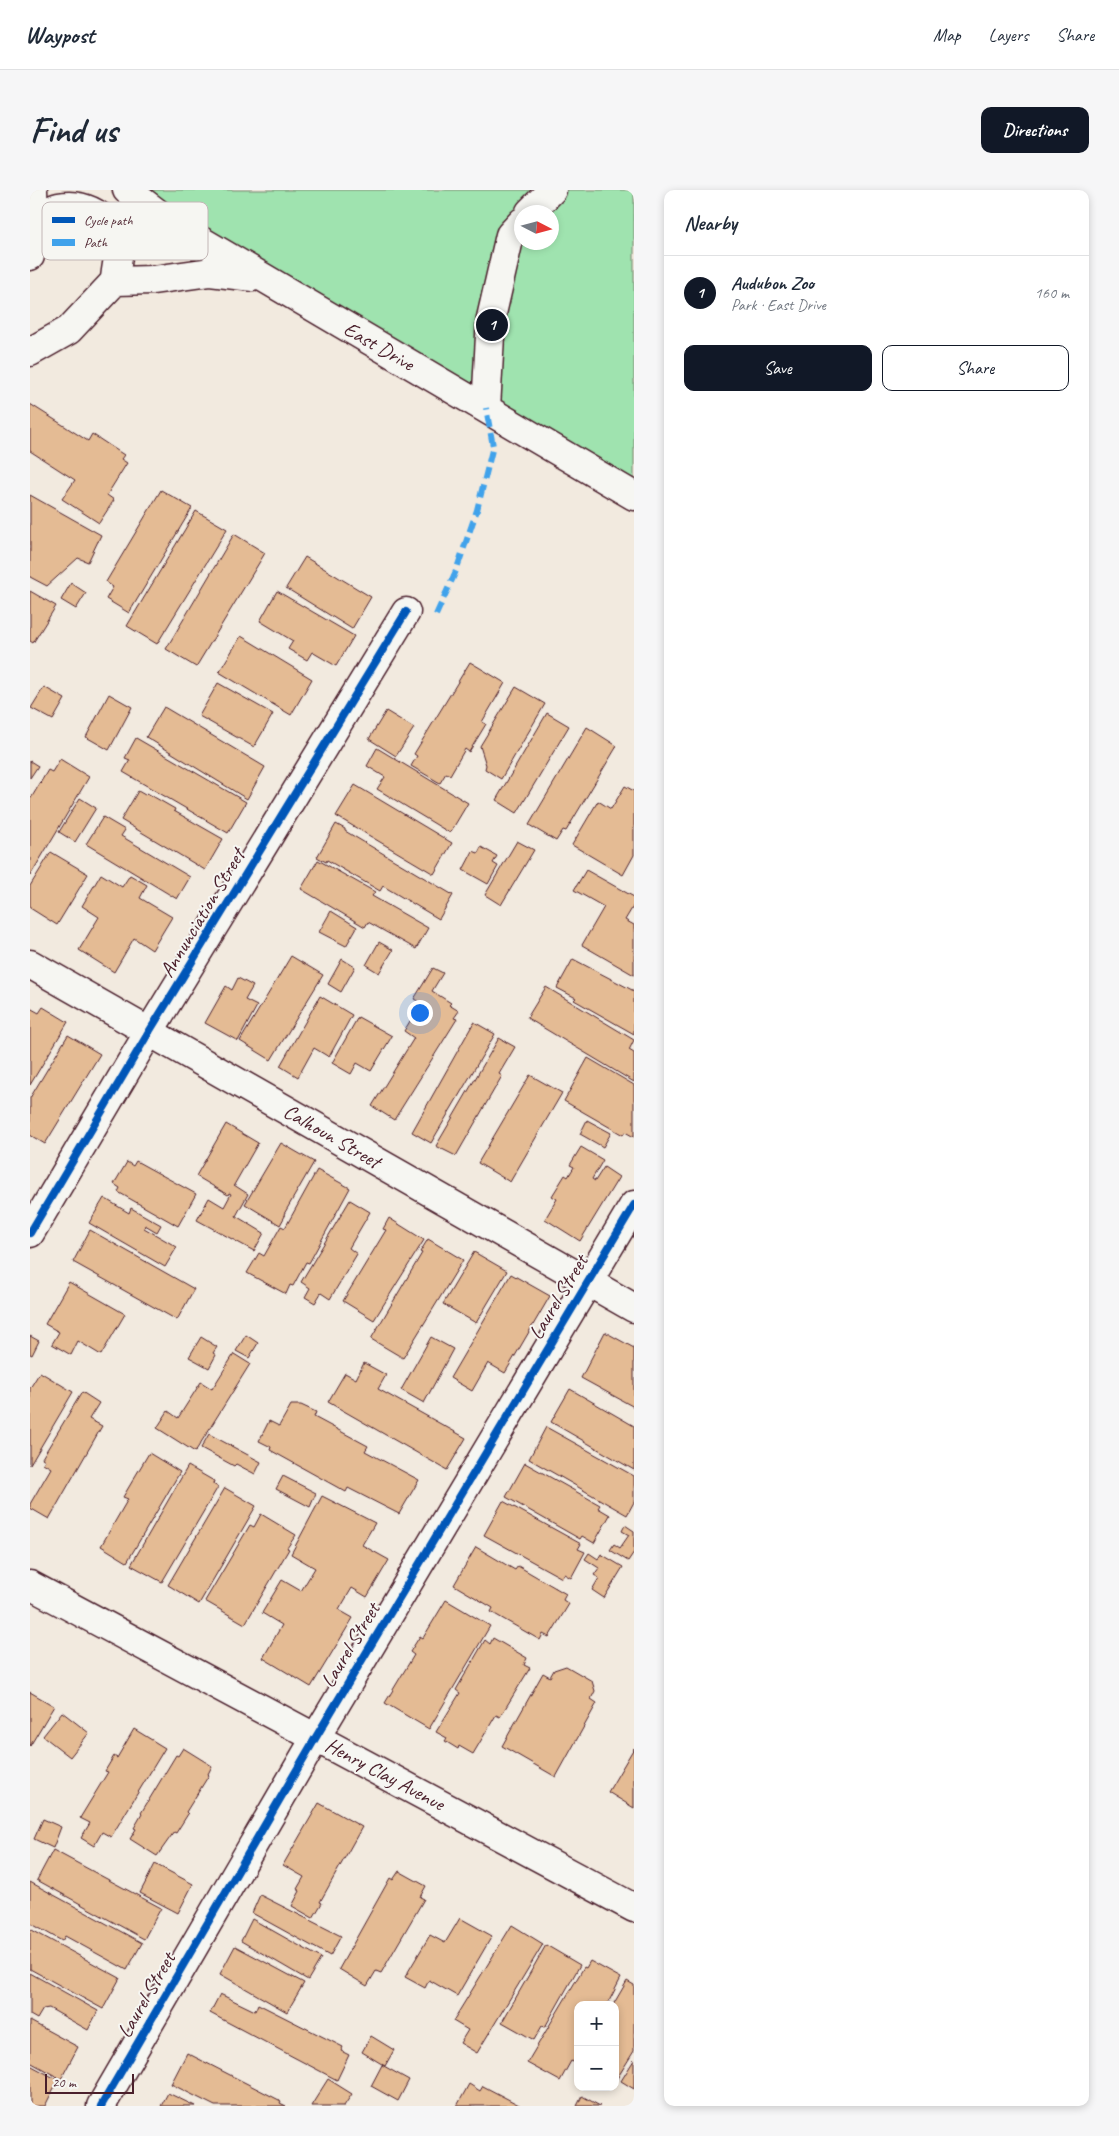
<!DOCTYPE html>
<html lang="en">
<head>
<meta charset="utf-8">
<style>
	:root { --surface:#fff; --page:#f6f6f7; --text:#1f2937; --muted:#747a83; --line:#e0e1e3; --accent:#111827 }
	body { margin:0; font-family:Caveat,sans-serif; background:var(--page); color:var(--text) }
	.controls { position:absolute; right:15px; bottom:15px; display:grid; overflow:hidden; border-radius:10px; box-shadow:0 2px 8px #0003 }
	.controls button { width:45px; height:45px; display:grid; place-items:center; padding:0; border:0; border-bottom:1px solid var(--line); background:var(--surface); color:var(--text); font:25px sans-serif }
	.compass { position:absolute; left:484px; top:15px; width:45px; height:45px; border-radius:50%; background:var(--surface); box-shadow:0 2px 8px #0003; rotate:96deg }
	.scale { position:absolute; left:15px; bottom:12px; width:89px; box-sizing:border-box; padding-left:5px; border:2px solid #4a1f2b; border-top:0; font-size:14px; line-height:18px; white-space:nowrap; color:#4a1f2b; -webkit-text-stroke:4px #f6f6f2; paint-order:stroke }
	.you { position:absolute; left:389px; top:822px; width:18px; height:18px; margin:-12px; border:4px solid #fff; border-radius:50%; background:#1a73e8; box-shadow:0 0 0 8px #1a73e833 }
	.badge { display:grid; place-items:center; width:32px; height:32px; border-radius:50%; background:var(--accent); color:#fff; font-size:16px; font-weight:700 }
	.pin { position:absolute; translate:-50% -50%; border:2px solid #fff; box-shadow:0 1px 5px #0006 }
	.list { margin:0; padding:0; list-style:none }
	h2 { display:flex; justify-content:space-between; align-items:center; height:65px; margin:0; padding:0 20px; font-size:21px }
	h2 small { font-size:16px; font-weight:400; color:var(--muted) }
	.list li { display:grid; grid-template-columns:32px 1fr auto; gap:15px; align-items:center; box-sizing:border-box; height:75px; padding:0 20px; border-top:1px solid var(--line) }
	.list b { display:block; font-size:19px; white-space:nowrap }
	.list p { margin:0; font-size:16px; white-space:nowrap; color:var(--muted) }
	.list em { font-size:16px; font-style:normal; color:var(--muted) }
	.actions { display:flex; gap:10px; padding:15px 20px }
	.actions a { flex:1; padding:11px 0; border:1px solid var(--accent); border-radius:10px; text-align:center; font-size:18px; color:var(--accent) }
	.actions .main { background:var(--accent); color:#fff }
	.map { position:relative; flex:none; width:604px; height:1916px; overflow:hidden; border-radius:10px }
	header { display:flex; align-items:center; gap:30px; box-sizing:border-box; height:70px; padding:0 25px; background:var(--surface); border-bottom:1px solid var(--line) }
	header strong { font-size:24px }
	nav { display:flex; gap:28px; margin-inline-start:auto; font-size:18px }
	.intro { display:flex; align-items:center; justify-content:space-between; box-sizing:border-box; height:120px; padding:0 30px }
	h1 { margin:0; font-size:35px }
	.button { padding:12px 22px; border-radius:10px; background:var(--accent); color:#fff; font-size:18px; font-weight:700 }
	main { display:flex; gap:30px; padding:0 30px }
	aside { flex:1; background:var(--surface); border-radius:10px; box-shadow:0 2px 8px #0003 }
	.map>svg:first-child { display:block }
	.green { fill:#9fe3af; stroke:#74816d; fill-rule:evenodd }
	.building { fill:#e4bb94; stroke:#4a1f2b }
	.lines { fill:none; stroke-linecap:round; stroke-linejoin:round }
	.minor-casing { stroke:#4a1f2b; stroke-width:31 }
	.minor { stroke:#f6f6f2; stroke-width:28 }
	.quiet { stroke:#40a2eb; stroke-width:6; stroke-dasharray:12 6; stroke-linecap:butt }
	.cycleway-casing { stroke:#f6f6f2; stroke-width:11 }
	.cycleway { stroke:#0057b8; stroke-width:8 }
	.labels { text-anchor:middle; stroke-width:4; stroke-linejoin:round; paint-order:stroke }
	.street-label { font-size:21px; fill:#4a1f2b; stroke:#f6f6f2 }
	.key { fill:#f6f6f2; stroke:#c2b6b6; stroke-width:1 }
	.key-label { font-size:14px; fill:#4a1f2b }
</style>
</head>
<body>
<header>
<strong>Waypost</strong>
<nav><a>Map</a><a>Layers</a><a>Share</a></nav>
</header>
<div class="intro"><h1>Find us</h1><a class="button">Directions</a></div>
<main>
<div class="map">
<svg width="604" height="1916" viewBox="0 0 604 1916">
	<rect width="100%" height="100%" fill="#f2eadf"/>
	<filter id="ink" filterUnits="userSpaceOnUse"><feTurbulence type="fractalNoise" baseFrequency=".02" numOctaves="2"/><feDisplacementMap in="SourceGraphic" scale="10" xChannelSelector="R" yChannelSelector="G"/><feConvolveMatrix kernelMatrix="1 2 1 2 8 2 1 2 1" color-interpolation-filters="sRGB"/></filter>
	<g filter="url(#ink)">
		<path class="green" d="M 99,0 L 604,0 L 604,302 ZM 492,22 L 522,22 L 522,52 L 492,52 Z"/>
		<g class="building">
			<polygon points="0,214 58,251 62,244 94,265 91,269 97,273 77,305 84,310 69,333 32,309 45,290 0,261"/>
			<polygon points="131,300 162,318 99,423 76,409 83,397 76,392"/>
			<polygon points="0,305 71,345 58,372 48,368 17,396 0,387"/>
			<polygon points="166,321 197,339 127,454 97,436"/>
			<polygon points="204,344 235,363 166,477 136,459"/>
			<polygon points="275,367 341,407 322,439 256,398"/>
			<polygon points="41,393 56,403 46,419 31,410"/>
			<polygon points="0,401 26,416 3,453 0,451"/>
			<polygon points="247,401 324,446 306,476 282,462 277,470 258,459 263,451 230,431"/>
			<polygon points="211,446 282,489 261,525 189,482"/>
			<polygon points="440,472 475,493 452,532 456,534 439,562 435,559 420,585 416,583 410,593 381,576 387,566 384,564"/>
			<polygon points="188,493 243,524 224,557 169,526"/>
			<polygon points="14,497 35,509 23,530 1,518"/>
			<polygon points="486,497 515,514 471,589 455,579 456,575 450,556"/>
			<polygon points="79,504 102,517 79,560 56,547"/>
			<polygon points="134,517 235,577 217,609 116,547"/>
			<polygon points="356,521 384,538 366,566 339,549"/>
			<polygon points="517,523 539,536 487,623 466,610"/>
			<polygon points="557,537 587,556 536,641 533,640 526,651 499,635"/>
			<polygon points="106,548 216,612 198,643 93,582 100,570 95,568"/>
			<polygon points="347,558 438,613 420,643 347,599 355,587 337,576"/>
			<polygon points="30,569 59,587 0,686 0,610 18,580 22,582"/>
			<polygon points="0,571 8,576 0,588"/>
			<polygon points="325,595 422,653 404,684 306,626"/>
			<polygon points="595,596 604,601 604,665 593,685 542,655 568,611 581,619"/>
			<polygon points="108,601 115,605 117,603 145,619 144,621 193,649 175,680 91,630"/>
			<polygon points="50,608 66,618 45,652 29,642"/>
			<polygon points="73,627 95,640 91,646 160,687 147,709 56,654"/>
			<polygon points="306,634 315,639 315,641 423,705 409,729 353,696 350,701 297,670 296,672 287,667"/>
			<polygon points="487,651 504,660 471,715 455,705"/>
			<polygon points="451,657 467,666 463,673 468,676 458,694 433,680 443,661 448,663"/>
			<polygon points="21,662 58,684 27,735 0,718 0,696"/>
			<polygon points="288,670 345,702 342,706 398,738 386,759 338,732 335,737 271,699"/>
			<polygon points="556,680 604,707 604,715 595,730 604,735 604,785 552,755 574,717 544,700"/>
			<polygon points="71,684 92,697 100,685 117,695 110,708 142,727 122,760 104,748 84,782 49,760 69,727 52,716"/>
			<polygon points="301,721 327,737 316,756 289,742"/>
			<polygon points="349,752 363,760 349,783 336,775"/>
			<polygon points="261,766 293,785 241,870 210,851"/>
			<polygon points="312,769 325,777 311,802 298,794"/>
			<polygon points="543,769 604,801 604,844 544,810 546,808 527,798"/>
			<polygon points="403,778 413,783 402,801 421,813 419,815 429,821 424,828 427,829 364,930 342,916 384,848 374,841 391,813 384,809"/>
			<polygon points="208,788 223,796 215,810 227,816 208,851 175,833 196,796 202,800"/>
			<polygon points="516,797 604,850 599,860 604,863 604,892 497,828"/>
			<polygon points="290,806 322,825 299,867 284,858 268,887 250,876"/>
			<polygon points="13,817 38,832 0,895 0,818 9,823"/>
			<polygon points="328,827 362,846 341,881 327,873 321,884 302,873"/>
			<polygon points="444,832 465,844 401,953 382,942"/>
			<polygon points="38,845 70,864 15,954 0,945 0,908"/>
			<polygon points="469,848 485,857 469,884 472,886 426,966 406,956"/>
			<polygon points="558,868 604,895 604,947 595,942 593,945 534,911"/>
			<polygon points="500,885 532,903 480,992 448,973"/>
			<polygon points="557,930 581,943 573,957 550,944"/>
			<polygon points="196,934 228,953 204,995 218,1004 206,1026 234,1043 224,1061 167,1030 179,1008 194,1017 201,1004 199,1003 198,1005 166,986"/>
			<polygon points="251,953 284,972 254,1024 255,1026 250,1035 215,1014"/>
			<polygon points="551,957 573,970 562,989 565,991 574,977 589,987 550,1051 515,1029 527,1009 522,1006 535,985 538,987 544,977 540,975"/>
			<polygon points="106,971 166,1004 148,1036 88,1002 90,998 84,994 97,972 103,976"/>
			<polygon points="287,980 320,998 279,1073 276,1072 263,1096 260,1095 256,1104 217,1083 229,1063 234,1066 251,1036 255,1038"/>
			<polygon points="74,1008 99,1023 101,1018 131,1035 127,1042 115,1035 114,1038 147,1057 135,1077 59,1033"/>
			<polygon points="320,1010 340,1022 319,1058 327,1064 300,1109 291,1103 285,1113 275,1107 280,1098 271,1092"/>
			<polygon points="359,1028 394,1050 344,1130 313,1111 356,1040 353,1039"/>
			<polygon points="60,1040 164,1099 147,1130 43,1072"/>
			<polygon points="398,1049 433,1070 373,1168 341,1149 392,1063 390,1062"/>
			<polygon points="444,1062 477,1081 446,1133 413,1114"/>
			<polygon points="481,1084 520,1106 475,1183 458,1173 442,1201 420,1188"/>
			<polygon points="39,1092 95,1124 71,1165 48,1151 41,1165 22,1154 29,1142 15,1134"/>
			<polygon points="575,1142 604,1158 604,1217 551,1188"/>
			<polygon points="216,1145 228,1153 219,1168 206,1161"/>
			<polygon points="0,1146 9,1151 2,1165 0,1164"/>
			<polygon points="171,1147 187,1157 183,1163 186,1165 179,1178 159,1167"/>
			<polygon points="401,1147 423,1159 394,1213 371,1200"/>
			<polygon points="204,1164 220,1174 165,1262 127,1238 138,1221 148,1228 171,1192 182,1199"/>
			<polygon points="334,1173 356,1185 348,1199 436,1248 417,1280 298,1212 315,1183 326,1189"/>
			<polygon points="10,1182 43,1202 0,1275 0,1198"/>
			<polygon points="540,1199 604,1236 604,1280 521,1232"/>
			<polygon points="52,1202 69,1213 59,1229 72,1236 19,1329 0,1318 0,1314 21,1278 13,1273 15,1270 12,1268"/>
			<polygon points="261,1215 271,1215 286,1222 284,1227 338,1256 335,1261 389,1290 369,1324 318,1298 316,1302 240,1260 241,1257 229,1251 239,1231 249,1236"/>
			<polygon points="516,1237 604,1286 604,1312 597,1325 499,1269"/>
			<polygon points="179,1244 231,1272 225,1284 206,1274 204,1276 171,1258"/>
			<polygon points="119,1263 150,1282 97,1372 71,1356 98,1309 93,1307"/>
			<polygon points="495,1273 570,1315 568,1318 580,1325 564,1353 552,1346 550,1349 476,1307"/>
			<polygon points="158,1276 184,1291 183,1294 188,1297 132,1392 101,1375"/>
			<polygon points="253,1286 286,1303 280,1317 246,1299"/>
			<polygon points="195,1298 226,1316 169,1414 138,1395"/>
			<polygon points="292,1306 345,1333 332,1355 359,1370 337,1407 322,1398 309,1420 323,1428 281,1497 233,1468 252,1435 232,1423 252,1390 271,1401 285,1378 261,1364"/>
			<polygon points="473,1311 551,1354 548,1359 555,1362 541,1388 534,1384 532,1388 454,1345"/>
			<polygon points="231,1324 266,1345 257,1358 259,1359 215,1434 175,1411 220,1335 224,1337"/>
			<polygon points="595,1335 604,1341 604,1362 598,1371 580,1360 584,1354 590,1358 599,1345 592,1341"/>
			<polygon points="446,1357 485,1380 488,1376 536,1404 533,1410 539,1414 519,1447 513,1444 510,1450 461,1422 463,1418 424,1395"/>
			<polygon points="559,1363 568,1369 571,1364 593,1377 574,1408 562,1400 569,1388 564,1385 569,1378 555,1369"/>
			<polygon points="416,1410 460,1436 399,1539 355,1513 384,1465 380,1462 390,1446 393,1448"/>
			<polygon points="463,1448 497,1468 494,1475 500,1478 470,1527 466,1525 443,1564 429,1556 428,1559 415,1551 417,1548 406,1542 430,1503 426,1500 455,1450 460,1454"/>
			<polygon points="536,1476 562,1491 565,1501 561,1509 567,1513 526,1587 472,1556 513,1483 520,1487 524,1480"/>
			<polygon points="0,1502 24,1516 0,1556"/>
			<polygon points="32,1522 59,1543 40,1567 13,1546"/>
			<polygon points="104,1539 135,1558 81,1647 72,1642 64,1656 51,1648 60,1633 50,1628 78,1582 75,1581 84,1566 87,1568"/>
			<polygon points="153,1558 182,1576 178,1584 179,1585 156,1622 158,1624 146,1643 144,1642 127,1666 100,1649 106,1639 104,1638 112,1624 111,1623 146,1565 148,1566"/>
			<polygon points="604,1558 604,1618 578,1602"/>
			<polygon points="289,1613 332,1637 290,1712 292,1713 283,1728 262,1716 270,1701 267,1699 274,1687 253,1675"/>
			<polygon points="13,1629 31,1637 23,1658 4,1649"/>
			<polygon points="23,1660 131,1718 114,1749 7,1690"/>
			<polygon points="125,1674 163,1694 148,1723 110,1703"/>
			<polygon points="369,1681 396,1696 390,1707 394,1709 351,1783 346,1781 337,1796 309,1779 360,1688 363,1690"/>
			<polygon points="0,1692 112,1753 97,1780 35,1746 32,1751 0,1733"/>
			<polygon points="230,1705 311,1746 300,1766 222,1723"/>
			<polygon points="430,1728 462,1746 427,1806 399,1790 395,1798 375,1787 400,1745 415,1753"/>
			<polygon points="222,1729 291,1768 278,1790 211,1751"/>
			<polygon points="482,1735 513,1754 447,1863 430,1853 438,1840 423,1831"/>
			<polygon points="0,1739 90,1788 73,1819 0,1779"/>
			<polygon points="516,1755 550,1775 515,1837 512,1836 504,1850 472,1832"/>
			<polygon points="205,1756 274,1793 257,1822 190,1784"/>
			<polygon points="560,1771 591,1788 577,1815 548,1815 548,1865 543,1872 541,1871 530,1891 497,1873 554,1777 556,1778"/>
			<polygon points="0,1783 68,1821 58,1840 19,1818 13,1819 7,1829 0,1825"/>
			<polygon points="597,1791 604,1795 604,1861 586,1890 585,1815 583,1815"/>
			<polygon points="190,1804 225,1821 228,1814 313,1857 311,1861 319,1865 307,1890 180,1823"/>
			<polygon points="0,1831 48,1857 31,1889 0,1872"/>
			<polygon points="341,1846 364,1860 355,1876 332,1862"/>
			<polygon points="157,1863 251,1911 250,1913 256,1916 185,1916 141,1894"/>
			<polygon points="604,1870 604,1899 591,1891"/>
			<polygon points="0,1875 28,1890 15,1916 0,1916"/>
			<polygon points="352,1875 379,1890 368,1911 341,1896"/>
			<polygon points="298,1889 322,1904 314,1916 281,1916"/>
			<polygon points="439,1894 450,1901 453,1896 491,1916 427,1916"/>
			<polygon points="138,1903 165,1916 131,1916"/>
			<polygon points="552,1906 570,1916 547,1916"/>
		</g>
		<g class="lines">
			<defs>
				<g id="minor">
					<polyline points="97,0 139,32 604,306"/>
					<polyline points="500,22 522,0"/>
					<path d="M 4,29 C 12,25 20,19 29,17 C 58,11 89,32 88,64 C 88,73 85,82 85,91"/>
					<polyline points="0,66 4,29 3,0"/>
					<polyline points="0,162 39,140 85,91 123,90 180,82 223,87"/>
					<polyline points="456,218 461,128 480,45 492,32"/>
					<polyline points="0,774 604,1118"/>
					<polyline points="0,1043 119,842 376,422"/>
					<polyline points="0,1395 604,1718"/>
					<polyline points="71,1916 286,1547 604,1015"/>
				</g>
			</defs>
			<use href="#minor" class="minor-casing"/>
			<use href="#minor" class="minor"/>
			<polyline class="quiet" points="406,425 426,381 447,320 463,256 456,218"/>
			<defs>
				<g id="cycleway">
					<polyline points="0,1043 119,842 376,422"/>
					<polyline points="71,1916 286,1547 604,1015"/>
				</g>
			</defs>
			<use href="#cycleway" class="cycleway-casing"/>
			<use href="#cycleway" class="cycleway"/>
		</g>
	</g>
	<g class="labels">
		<g class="street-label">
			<text transform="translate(349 156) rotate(30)" y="7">East Drive</text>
			<text transform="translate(172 723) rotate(-59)" y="7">Annunciation Street</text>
			<text transform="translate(302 946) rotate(30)" y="7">Calhoun Street</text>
			<text transform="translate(528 1107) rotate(-59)" y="7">Laurel Street</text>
			<text transform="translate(320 1455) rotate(-59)" y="7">Laurel Street</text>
			<text transform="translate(355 1584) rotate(28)" y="7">Henry Clay Avenue</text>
			<text transform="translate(116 1805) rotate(-60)" y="7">Laurel Street</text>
		</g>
	</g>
	<rect x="12" y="12" width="166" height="58" rx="8" class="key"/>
	<rect x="22" y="27" width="23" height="6" fill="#0057b8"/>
	<rect x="22" y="49" width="23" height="7" fill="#40a2eb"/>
	<g class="key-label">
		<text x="54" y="35">Cycle path</text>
		<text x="54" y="57">Path</text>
	</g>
</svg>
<div class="controls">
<button>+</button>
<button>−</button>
</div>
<svg class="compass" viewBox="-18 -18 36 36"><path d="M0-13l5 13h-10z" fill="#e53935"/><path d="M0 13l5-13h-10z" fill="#747a83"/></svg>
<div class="scale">20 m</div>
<div class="you"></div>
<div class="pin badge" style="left:462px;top:135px">1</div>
</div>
<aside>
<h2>Nearby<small></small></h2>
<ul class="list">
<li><span class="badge">1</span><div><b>Audubon Zoo</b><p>Park · East Drive</p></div><em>160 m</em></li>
</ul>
<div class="actions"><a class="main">Save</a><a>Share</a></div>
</aside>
</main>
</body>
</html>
